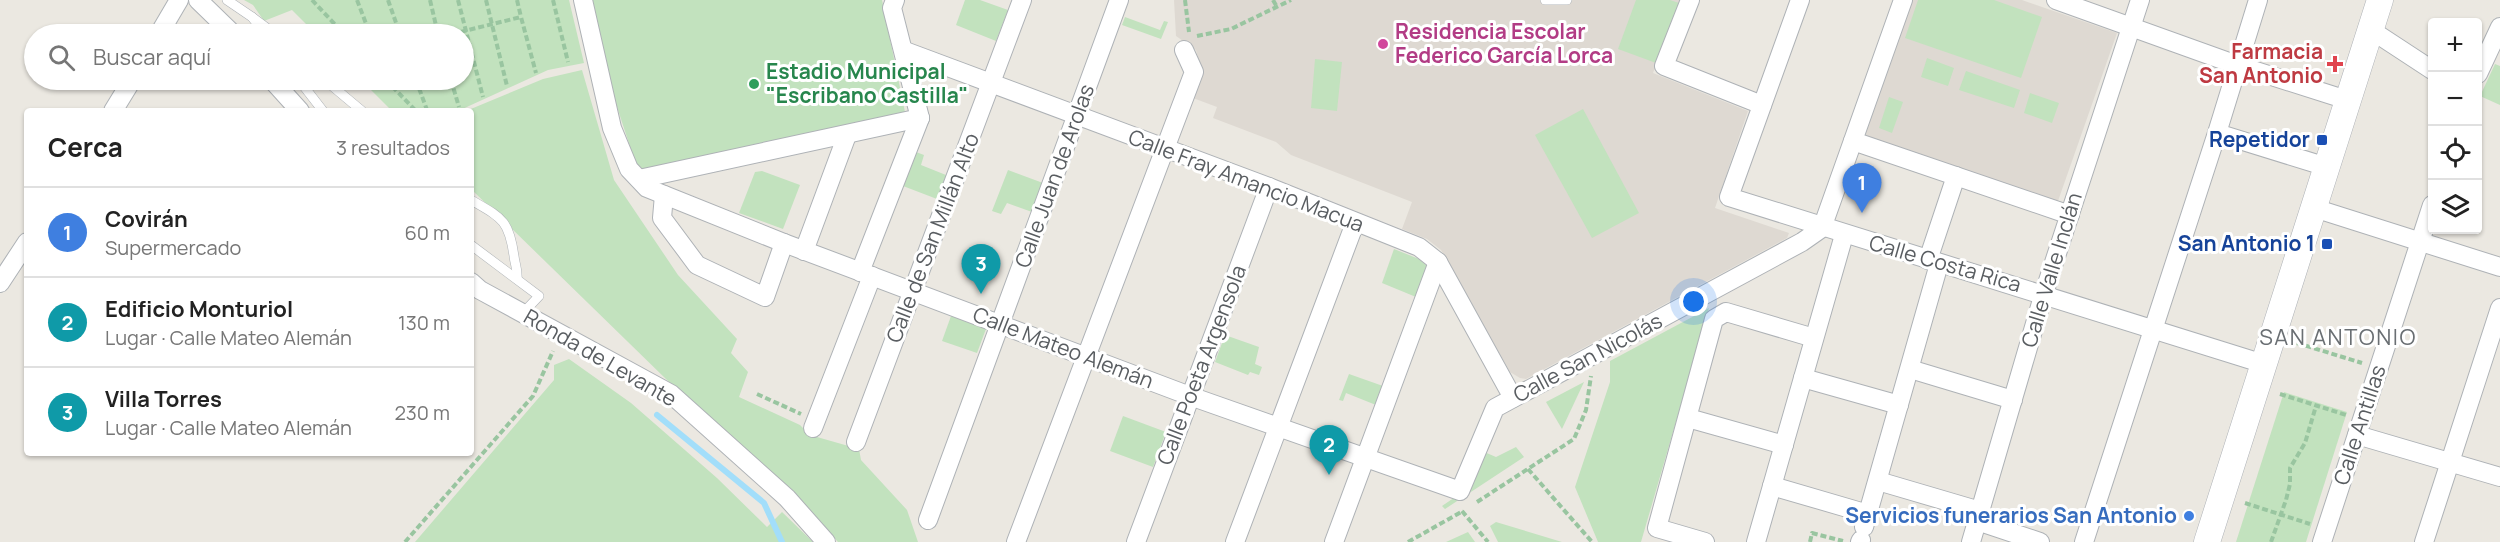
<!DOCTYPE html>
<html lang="es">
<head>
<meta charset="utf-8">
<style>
	:root { --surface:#fff; --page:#f6f6f6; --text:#222; --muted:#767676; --line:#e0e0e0; --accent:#de343b }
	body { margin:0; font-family:Manrope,sans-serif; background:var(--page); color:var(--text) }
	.controls { position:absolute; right:18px; top:18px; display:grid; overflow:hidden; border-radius:6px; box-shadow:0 2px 4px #0004 }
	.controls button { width:54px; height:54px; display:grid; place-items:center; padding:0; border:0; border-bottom:2px solid var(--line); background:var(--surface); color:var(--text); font:30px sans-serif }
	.you { position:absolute; left:1694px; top:302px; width:21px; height:21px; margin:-15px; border:4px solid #fff; border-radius:50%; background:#1a73e8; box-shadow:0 0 0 9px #1a73e833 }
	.badge { display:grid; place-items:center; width:39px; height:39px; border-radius:50%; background:var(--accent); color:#fff; font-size:20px; font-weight:700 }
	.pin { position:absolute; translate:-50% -50px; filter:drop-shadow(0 2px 3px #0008) }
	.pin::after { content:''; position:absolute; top:32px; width:21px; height:18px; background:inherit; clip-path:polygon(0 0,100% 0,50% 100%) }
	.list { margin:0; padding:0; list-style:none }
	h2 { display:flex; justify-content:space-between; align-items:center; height:78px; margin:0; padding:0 24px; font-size:26px }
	h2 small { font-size:20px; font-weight:400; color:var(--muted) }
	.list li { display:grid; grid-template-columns:39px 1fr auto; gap:18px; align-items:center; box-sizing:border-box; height:90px; padding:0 24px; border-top:2px solid var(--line) }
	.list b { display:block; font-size:22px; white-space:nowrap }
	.list p { margin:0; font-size:20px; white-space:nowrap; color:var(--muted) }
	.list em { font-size:20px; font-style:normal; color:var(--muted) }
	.icon { flex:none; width:33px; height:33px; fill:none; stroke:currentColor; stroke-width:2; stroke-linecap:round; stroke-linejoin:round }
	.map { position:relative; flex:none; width:2500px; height:542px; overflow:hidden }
	.search { position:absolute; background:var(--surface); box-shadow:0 2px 4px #0004; left:24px; top:24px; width:450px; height:66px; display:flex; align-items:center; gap:15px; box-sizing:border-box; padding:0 21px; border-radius:33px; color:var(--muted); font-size:22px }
	.panel { position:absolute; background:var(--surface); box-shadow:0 2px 4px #0004; left:24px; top:108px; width:450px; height:348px; border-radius:6px }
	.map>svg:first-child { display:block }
	.education { fill:#ded9d2 }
	.green { fill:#c2e2be }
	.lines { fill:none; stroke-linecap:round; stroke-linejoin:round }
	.stream { stroke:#a2defa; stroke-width:6 }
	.service-casing { stroke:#aeb2b6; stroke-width:10 }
	.minor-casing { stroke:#aeb2b6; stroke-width:20 }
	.secondary-casing { stroke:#adb1b6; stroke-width:27 }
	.path { stroke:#99c5a0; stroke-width:4; stroke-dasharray:6 3; stroke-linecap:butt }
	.service { stroke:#fff; stroke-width:9 }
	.minor { stroke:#fff; stroke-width:18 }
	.secondary { stroke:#fff; stroke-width:26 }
	.hotel-dot { fill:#d1479c; stroke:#fff; stroke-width:2 }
	.health-dot { fill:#e0444e; stroke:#fff; stroke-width:2 }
	.leisure-dot { fill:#2e9e5b; stroke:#fff; stroke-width:2 }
	.transit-dot { fill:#1a4fb4; stroke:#fff; stroke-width:2 }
	.shop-dot { fill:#3f7fe0; stroke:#fff; stroke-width:2 }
	.labels { text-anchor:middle; stroke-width:6; stroke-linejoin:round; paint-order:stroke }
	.hotel-label { font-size:21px; font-weight:bold; fill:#b23c85; stroke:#fff; text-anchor:start }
	.health-label { font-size:21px; font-weight:bold; fill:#be3a42; stroke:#fff; text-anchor:end }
	.leisure-label { font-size:21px; font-weight:bold; fill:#27864d; stroke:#fff; text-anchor:start }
	.transit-label { font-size:21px; font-weight:bold; fill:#164399; stroke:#fff; text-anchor:end }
	.street-label { font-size:21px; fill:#595d61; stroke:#fff }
	.shop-label { font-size:21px; font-weight:bold; fill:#366cbe; stroke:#fff; text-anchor:end }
	.neighbourhood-label { font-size:22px; letter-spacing:1.5px; fill:#6a6f73; stroke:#fff }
</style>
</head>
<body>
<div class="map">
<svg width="2500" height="542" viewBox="0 0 2500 542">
	<rect width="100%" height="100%" fill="#ebe8e1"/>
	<g class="education">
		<polygon points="1174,0 1680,0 1653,73 1748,111 1715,208 1789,233 1787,238 1526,379 1520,378 1510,372 1441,250 1427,239 1402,229 1412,202 1291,155 1276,142 1213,118 1217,107 1193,98 1202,74 1196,50 1176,36"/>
		<polygon points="1911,0 2022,0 2117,33 2058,201 1864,137"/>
	</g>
	<g class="green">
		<polygon points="244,0 569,0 584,63 548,70 458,111 392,111 361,80 464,80 464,34 316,34 292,10 264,21 253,5"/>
		<polygon points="589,0 882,0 906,117 639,174 601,58"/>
		<polygon points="965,0 980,0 1008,10 996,41 956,25"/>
		<polygon points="1636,0 1670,0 1679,3 1656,63 1618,49"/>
		<polygon points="1918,0 1994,0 2042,17 2021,78 1905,38"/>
		<polygon points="1125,17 1160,30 1164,21 1168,22 1161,39 1122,25"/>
		<polygon points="1927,58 1954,68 1948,86 1921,77"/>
		<polygon points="1315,59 1342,62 1337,111 1311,108"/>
		<polygon points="2495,64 2500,66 2500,105 2480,96"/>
		<polygon points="582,70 614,180 678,275 737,339 731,353 748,372 739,397 800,425 810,435 859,449 861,460 907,510 918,542 838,542 797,498 667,380 471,189 471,111 466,111 543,79"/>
		<polygon points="1966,71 2020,90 2014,108 1959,90"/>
		<polygon points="2030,93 2059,103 2052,123 2024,113"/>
		<polygon points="1889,97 1903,102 1892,133 1879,128"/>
		<polygon points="1583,109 1639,213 1592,238 1535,135"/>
		<polygon points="916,152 924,155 921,165 946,175 937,199 903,186"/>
		<polygon points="1008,170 1043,183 1032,212 1007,203 1001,214 992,211"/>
		<polygon points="762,171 800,185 783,229 739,213 755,172"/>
		<polygon points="1394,249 1419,259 1427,266 1416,297 1382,283"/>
		<polygon points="1709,308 1641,542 1598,542 1575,487 1610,382 1610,361"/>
		<polygon points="951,316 986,329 977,353 942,341"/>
		<polygon points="1225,335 1259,347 1255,364 1262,367 1259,375 1250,372 1248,375 1215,362"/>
		<polygon points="569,359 631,403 717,478 767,527 782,512 813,542 415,542 554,380 554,365"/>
		<polygon points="1349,374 1383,386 1376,405 1346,393 1343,401 1339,400"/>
		<polygon points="1584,382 1562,429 1546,402"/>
		<polygon points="2284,392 2347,412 2306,542 2236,542"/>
		<polygon points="1123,416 1166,432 1153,467 1110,451"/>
		<polygon points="1516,447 1524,457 1445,509 1442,506 1464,491 1482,451 1496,457"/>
		<polygon points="1496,522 1562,542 1498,542 1490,526"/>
		<polygon points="1468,532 1475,542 1446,542"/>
	</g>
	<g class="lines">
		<polyline class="stream" points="657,415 764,503 782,542"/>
		<defs>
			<g id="service">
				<polyline points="227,0 252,17"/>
				<polyline points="1545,0 1567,0"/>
				<polyline points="265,34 252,17 275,34"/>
				<polyline points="299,80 323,111"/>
				<polyline points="325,80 362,111"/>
				<path d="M 471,200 C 502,218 509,220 514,256 C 515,265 518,270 517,279"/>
				<polyline points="471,245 539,296 523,313"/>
			</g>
			<g id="minor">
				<polyline points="198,0 233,34"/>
				<polyline points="583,0 612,128 629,169 647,188 784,243 1190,396 1460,491 1495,408 1802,242 1822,228 1903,0"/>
				<polyline points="895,0 892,8 920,118"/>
				<polyline points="1690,0 1664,66 1762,105"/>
				<polyline points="1800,0 1729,197 2264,364"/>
				<polyline points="2056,0 2237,65 2347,100"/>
				<polyline points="2371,30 2432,70"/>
				<polyline points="159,34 179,0"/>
				<polyline points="905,51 1269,187 1419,247 1438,262 1513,398"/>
				<polyline points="2478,74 2500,27"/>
				<polyline points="272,80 300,111"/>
				<polyline points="113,111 132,80"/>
				<polyline points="2217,133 2327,167"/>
				<polyline points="1853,141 2070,215"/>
				<polyline points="639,179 920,118"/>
				<polyline points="664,195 662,218 697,265 765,297 784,243"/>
				<polyline points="2314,208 2500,267"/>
				<polyline points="804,251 847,135"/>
				<polyline points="1928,260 1956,176"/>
				<polyline points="860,272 920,118"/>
				<polyline points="471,282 480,290 671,394 787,498 826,542"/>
				<polyline points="0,283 27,242"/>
				<polyline points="1910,369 2013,400"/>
				<polyline points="1803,378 1899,405"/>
				<polyline points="1688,418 1784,445"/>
				<polyline points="813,428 872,276"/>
				<polyline points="2357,435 2500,477"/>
				<polyline points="856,442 1022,0"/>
				<polyline points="1878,481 1980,511"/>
				<polyline points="1772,486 1868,514"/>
				<polyline points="928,520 1119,0"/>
				<polyline points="1977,521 2040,542"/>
				<polyline points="1864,527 1939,264"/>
				<polyline points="1016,542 1194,72 1184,50"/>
				<polyline points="1136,542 1269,187"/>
				<polyline points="1235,542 1355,223"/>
				<polyline points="1334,542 1438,262"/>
				<polyline points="1705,542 1657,528 1714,319 1726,312 1814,338"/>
				<polyline points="1756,542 1844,235"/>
				<polyline points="1860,542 1861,540"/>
				<polyline points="1971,542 2044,293 2140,0"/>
				<polyline points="2084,542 2217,133 2258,0"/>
				<polyline points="2322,542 2432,205"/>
				<polyline points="2424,542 2500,308"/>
			</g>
			<polyline id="secondary" points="2207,542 2380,0"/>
		</defs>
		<use href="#service" class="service-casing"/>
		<use href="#minor" class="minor-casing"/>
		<use href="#secondary" class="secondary-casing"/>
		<g class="path">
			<polyline points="312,0 344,34"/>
			<polyline points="357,0 370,34"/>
			<polyline points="388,0 400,34"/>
			<polyline points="430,0 438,34"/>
			<polyline points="458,0 483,97"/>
			<polyline points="486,0 507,86"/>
			<polyline points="517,0 521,17"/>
			<polyline points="553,0 568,62"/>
			<polyline points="1185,0 1189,32"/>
			<polyline points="1273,0 1277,7"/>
			<polyline points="452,34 521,17 536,73"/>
			<polyline points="1197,36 1231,29 1291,0"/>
			<polyline points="386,80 416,111"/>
			<polyline points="416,80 427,110 425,111"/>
			<polyline points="451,80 459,107"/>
			<polyline points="2297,343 2362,363"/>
			<polyline points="757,394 801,414"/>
			<polyline points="2280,394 2346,415"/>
			<polyline points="1528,469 1592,542"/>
			<polyline points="1477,502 1574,439 1586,410 1591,376"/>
			<polyline points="2245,503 2310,524"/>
			<polyline points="1462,511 1488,542"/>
			<polyline points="405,542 533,396 553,351"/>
			<polyline points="1408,542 1463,511"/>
			<polyline points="1810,542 1812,533 1843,541"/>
			<polyline points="2271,542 2286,500 2290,484 2290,468 2305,443 2316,406"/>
		</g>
		<use href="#service" class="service"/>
		<use href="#minor" class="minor"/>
		<use href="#secondary" class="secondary"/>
	</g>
	<circle class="hotel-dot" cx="1383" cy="44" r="6"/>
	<path class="health-dot" d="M2332 55h6v6h6v6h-6v6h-6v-6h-6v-6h6z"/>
	<circle class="leisure-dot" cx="754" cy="84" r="6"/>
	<g class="transit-dot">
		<rect x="2316" y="134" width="12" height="12" rx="3"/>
		<rect x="2321" y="238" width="12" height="12" rx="3"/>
	</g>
	<circle class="shop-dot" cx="2189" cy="516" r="6"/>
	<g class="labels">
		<g class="hotel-label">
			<text x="1395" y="39">Residencia Escolar<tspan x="1395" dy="24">Federico García Lorca</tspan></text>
		</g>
		<g class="health-label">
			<text x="2323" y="59">Farmacia<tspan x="2323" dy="24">San Antonio</tspan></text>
		</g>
		<g class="leisure-label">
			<text x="766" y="79">Estadio Municipal<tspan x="766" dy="24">"Escribano Castilla"</tspan></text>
		</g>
		<g class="transit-label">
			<text x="2310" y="147">Repetidor</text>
			<text x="2315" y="251">San Antonio 1</text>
		</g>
		<g class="street-label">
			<text transform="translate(1055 176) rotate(-70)" y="7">Calle Juan de Arolas</text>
			<text transform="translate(1246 181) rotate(21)" y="7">Calle Fray Amancio Macua</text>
			<text transform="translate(933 238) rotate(-69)" y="7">Calle de San Millán Alto</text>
			<text transform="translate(1945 264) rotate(16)" y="7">Calle Costa Rica</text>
			<text transform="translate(2052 270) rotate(-73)" y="7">Calle Valle Inclán</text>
			<text transform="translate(1063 348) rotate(21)" y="7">Calle Mateo Alemán</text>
			<text transform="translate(600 358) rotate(30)" y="7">Ronda de Levante</text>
			<text transform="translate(1588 358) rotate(-28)" y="7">Calle San Nicolás</text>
			<text transform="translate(1202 365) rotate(-69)" y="7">Calle Poeta Argensola</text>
			<text transform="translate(2360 425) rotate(-72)" y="7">Calle Antillas</text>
		</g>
		<g class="shop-label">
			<text x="2177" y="523">Servicios funerarios San Antonio</text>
		</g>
		<g class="neighbourhood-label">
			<text x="2338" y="345">SAN ANTONIO</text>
		</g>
	</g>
</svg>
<div class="controls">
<button>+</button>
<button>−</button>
<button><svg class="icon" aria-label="locate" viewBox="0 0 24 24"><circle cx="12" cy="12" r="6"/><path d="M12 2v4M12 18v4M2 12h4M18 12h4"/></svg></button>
<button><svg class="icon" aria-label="layers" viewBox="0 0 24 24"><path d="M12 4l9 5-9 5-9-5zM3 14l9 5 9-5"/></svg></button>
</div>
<div class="you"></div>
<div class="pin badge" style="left:1862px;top:213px;background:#3f7fe0">1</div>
<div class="pin badge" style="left:1329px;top:475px;background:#0f9aa8">2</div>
<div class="pin badge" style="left:981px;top:294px;background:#0f9aa8">3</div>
<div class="search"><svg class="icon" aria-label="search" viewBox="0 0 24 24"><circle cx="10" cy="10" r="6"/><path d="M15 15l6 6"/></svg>Buscar aquí</div>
<section class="panel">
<h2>Cerca<small>3 resultados</small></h2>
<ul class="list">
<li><span class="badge" style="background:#3f7fe0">1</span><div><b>Covirán</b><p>Supermercado</p></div><em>60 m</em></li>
<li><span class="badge" style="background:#0f9aa8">2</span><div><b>Edificio Monturiol</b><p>Lugar · Calle Mateo Alemán</p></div><em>130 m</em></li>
<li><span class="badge" style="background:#0f9aa8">3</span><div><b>Villa Torres</b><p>Lugar · Calle Mateo Alemán</p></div><em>230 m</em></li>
</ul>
</section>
</div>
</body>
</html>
